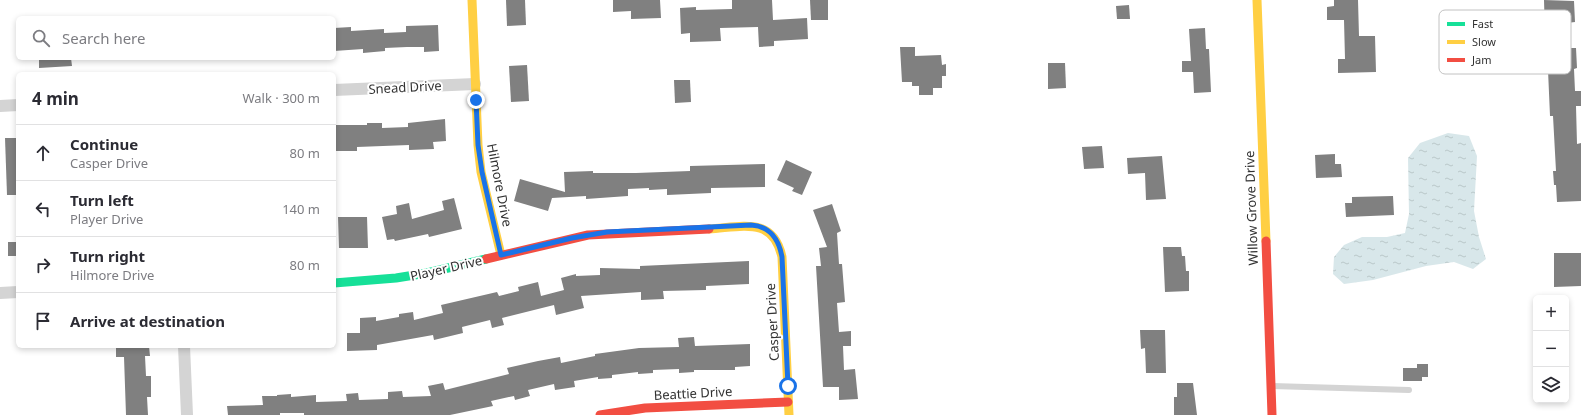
<!DOCTYPE html>
<html lang="en">
<head>
<meta charset="utf-8">
<style>
	:root { --surface:#fff; --page:#f7f7f7; --text:#2b2b33; --muted:#7c7c81; --line:#e1e1e2 }
	body { margin:0; font-family:"Noto Sans",sans-serif; background:var(--page); color:var(--text) }
	.controls { position:absolute; right:12px; bottom:12px; display:grid; overflow:hidden; border-radius:6px; box-shadow:0 2px 6px #0003 }
	.controls button { width:36px; height:36px; display:grid; place-items:center; padding:0; border:0; border-bottom:1px solid var(--line); background:var(--surface); color:var(--text); font:20px sans-serif }
	.stop { position:absolute; width:12px; height:12px; margin:-9px; border:3px solid #1a73e8; border-radius:50%; background:#fff }
	.stop.end { background:#1a73e8; border-color:#fff; box-shadow:0 1px 4px #0008 }
	.list { margin:0; padding:0; list-style:none }
	h2 { display:flex; justify-content:space-between; align-items:center; height:52px; margin:0; padding:0 16px; font-size:17px }
	h2 small { font-size:13px; font-weight:400; color:var(--muted) }
	.list li { display:grid; grid-template-columns:26px 1fr auto; gap:12px; align-items:center; box-sizing:border-box; height:56px; padding:0 16px; border-top:1px solid var(--line) }
	.list b { display:block; font-size:15px; white-space:nowrap }
	.list p { margin:0; font-size:13px; white-space:nowrap; color:var(--muted) }
	.list em { font-size:13px; font-style:normal; color:var(--muted) }
	.icon { flex:none; width:22px; height:22px; fill:none; stroke:currentColor; stroke-width:2; stroke-linecap:round; stroke-linejoin:round }
	.map { position:relative; flex:none; width:1581px; height:415px; overflow:hidden }
	.search { position:absolute; background:var(--surface); box-shadow:0 2px 6px #0003; left:16px; top:16px; width:320px; height:44px; display:flex; align-items:center; gap:10px; box-sizing:border-box; padding:0 14px; border-radius:6px; color:var(--muted); font-size:15px }
	.panel { position:absolute; background:var(--surface); box-shadow:0 2px 6px #0003; left:16px; top:72px; width:320px; height:276px; border-radius:6px }
	.map>svg:first-child { display:block }
	.water { fill:url(#water-ripples) }
	.building { fill:#808080 }
	.lines { fill:none; stroke-linecap:round; stroke-linejoin:round }
	.lane { stroke:#d4d4d4; stroke-width:6 }
	.street { stroke:#d4d4d4; stroke-width:12 }
	.fast { stroke:#16e098; stroke-width:9 }
	.slow { stroke:#ffcf43; stroke-width:9 }
	.jam { stroke:#f24e42; stroke-width:9 }
	.route { stroke:#1a73e8; stroke-width:5 }
	.labels { text-anchor:middle; stroke-width:4; stroke-linejoin:round; paint-order:stroke }
	.street-label { font-size:13px; fill:#323232; stroke:#fff }
	.key { fill:#fff; stroke:#c2c2c2; stroke-width:1 }
	.key-label { font-size:11px; fill:#323232 }
</style>
</head>
<body>
<div class="map">
<svg width="1581" height="415" viewBox="0 0 1581 415">
	<defs>
		<pattern id="water-ripples" width="26" height="14" patternUnits="userSpaceOnUse"><rect width="26" height="14" fill="#d8e7ea"/><path d="M2 4q2-2 4 0t4 0M15 11q2-2 4 0t4 0" fill="none" stroke="#bac7c9"/></pattern>
	</defs>
	<rect width="100%" height="100%" fill="#fff"/>
	<polygon class="water" points="1448,133 1469,136 1477,156 1474,211 1479,237 1486,259 1473,269 1454,262 1426,266 1373,280 1344,284 1333,274 1334,257 1344,245 1362,237 1387,237 1405,233 1409,214 1408,158 1420,143"/>
	<g class="building">
		<polygon points="506,0 525,0 526,25 507,26"/>
		<polygon points="613,0 660,0 661,18 631,19 631,11 613,12"/>
		<polygon points="732,0 772,0 773,20 807,18 808,39 774,41 774,46 759,47 758,27 720,28 721,41 690,42 690,33 681,34 680,8 696,7 696,10 732,9"/>
		<polygon points="810,0 828,0 828,20 811,20"/>
		<polygon points="1334,0 1358,0 1359,36 1375,36 1376,72 1338,73 1338,59 1345,59 1344,20 1327,20 1327,7 1334,6"/>
		<polygon points="1544,0 1574,1 1575,22 1567,23 1568,48 1576,48 1577,68 1574,69 1575,91 1581,91 1581,106 1576,106 1577,144 1581,143 1581,201 1557,202 1556,185 1554,185 1553,171 1556,171 1553,116 1550,116 1548,70 1546,70"/>
		<polygon points="1129,5 1130,19 1117,19 1116,6"/>
		<polygon points="438,25 439,51 424,52 424,47 407,47 385,48 385,51 363,53 363,49 334,51 334,28 351,27 351,31 384,29 384,33 406,32 406,26"/>
		<polygon points="1205,28 1206,49 1209,49 1211,92 1194,93 1193,72 1182,72 1182,61 1191,61 1189,29"/>
		<polygon points="900,47 915,47 915,56 941,55 942,65 946,64 946,76 942,76 942,88 933,88 933,95 919,95 919,86 912,86 912,82 902,82"/>
		<polygon points="39,58 71,58 72,66 39,68"/>
		<polygon points="1048,63 1065,63 1066,88 1048,89"/>
		<polygon points="527,65 529,101 511,102 509,66"/>
		<polygon points="674,80 690,80 691,102 675,103"/>
		<polygon points="445,119 446,141 433,142 434,149 409,150 409,145 357,147 357,151 334,151 336,125 367,125 367,123 382,123 382,128 408,127 408,123"/>
		<polygon points="5,138 18,138 18,195 7,195"/>
		<polygon points="1102,146 1104,168 1084,169 1082,147"/>
		<polygon points="1335,154 1335,164 1341,164 1342,177 1316,178 1315,155"/>
		<polygon points="1162,156 1166,199 1146,200 1145,173 1128,174 1127,158"/>
		<polygon points="786,160 812,172 802,195 792,191 794,188 777,180"/>
		<polygon points="765,164 765,187 711,188 711,193 667,195 667,189 649,190 649,188 628,189 628,196 586,199 586,196 552,198 548,211 514,201 520,179 565,192 564,172 593,171 593,173 636,173 690,171 690,166"/>
		<polygon points="1393,196 1394,215 1346,217 1345,203 1352,203 1352,197"/>
		<polygon points="454,198 462,229 429,237 428,234 395,241 394,239 387,240 382,217 397,214 396,206 409,203 412,219 444,210 442,201"/>
		<polygon points="832,204 841,231 837,233 839,264 842,264 845,302 837,303 839,332 851,331 851,346 843,346 844,370 855,369 858,399 839,400 839,387 823,387 816,266 821,266 819,248 827,247 813,210"/>
		<polygon points="338,217 367,217 368,248 339,248"/>
		<rect x="8" y="242" width="10" height="14"/>
		<polygon points="1163,247 1181,247 1182,256 1185,256 1186,271 1189,271 1189,291 1165,292"/>
		<polygon points="1554,253 1581,253 1581,286 1554,287"/>
		<polygon points="749,261 749,284 706,286 706,290 663,291 664,299 641,300 641,292 581,296 584,308 556,315 554,305 502,318 504,325 492,328 490,320 462,327 463,333 434,340 433,335 377,345 377,350 347,351 347,333 360,333 360,318 376,317 376,321 399,317 399,314 413,312 414,320 443,313 441,305 497,292 499,296 519,291 518,287 538,282 541,296 564,290 561,278 576,274 576,276 600,275 600,268 640,269 640,266"/>
		<polygon points="1140,330 1165,330 1166,373 1146,373 1145,348 1141,349"/>
		<polygon points="694,337 695,346 750,344 750,366 735,367 735,370 694,370 694,372 679,373 679,369 653,370 653,373 638,374 638,372 612,375 612,378 598,379 598,377 574,381 575,387 555,390 554,384 528,390 530,396 515,400 514,396 491,401 493,406 450,415 304,415 304,413 280,413 280,415 228,415 227,406 263,405 262,396 277,396 277,395 291,394 291,397 316,395 316,402 347,401 346,394 358,393 359,400 388,399 388,392 402,391 403,397 431,396 428,386 443,383 445,390 509,374 507,368 538,361 560,357 561,363 595,356 595,354 639,348 679,347 678,338"/>
		<polygon points="116,346 149,346 150,356 145,356 146,376 151,376 151,397 147,397 148,415 126,415 124,357 116,357"/>
		<polygon points="1417,364 1428,364 1428,377 1422,377 1422,381 1403,381 1403,368 1417,368"/>
		<polygon points="1177,383 1193,383 1197,415 1174,415 1174,397 1177,397"/>
	</g>
	<g class="lines">
		<polyline class="lane" points="1272,386 1409,390"/>
		<g class="street">
			<polyline points="334,90 475,84"/>
			<polyline points="0,106 18,105"/>
			<polyline points="0,293 18,292"/>
			<polyline points="184,346 187,415"/>
		</g>
		<polyline class="fast" points="334,283 396,278 427,273 486,259"/>
		<g class="slow">
			<polyline points="472,0 478,145 481,172 501,255"/>
			<polyline points="1257,0 1266,241"/>
			<path d="M 709,229 C 742,227 773,216 782,257 L 789,415"/>
		</g>
		<g class="jam">
			<polyline points="1266,241 1272,415"/>
			<polyline points="486,259 588,235 709,229"/>
			<polyline points="600,415 645,408 788,402"/>
		</g>
	</g>
	<g class="lines">
		<path class="route" d="M 476,100 L 478,145 L 482,172 L 501,255 L 572,238 L 607,232 L 751,225 C 770,226 779,240 782,257 L 788,386"/>
	</g>
	<g class="labels">
		<g class="street-label">
			<text transform="translate(405 87) rotate(-3)" y="5">Snead Drive</text>
			<text transform="translate(500 185) rotate(79)" y="5">Hilmore Drive</text>
			<text transform="translate(1251 208) rotate(-92)" y="5">Willow Grove Drive</text>
			<text transform="translate(446 268) rotate(-13)" y="5">Player Drive</text>
			<text transform="translate(772 322) rotate(-93)" y="5">Casper Drive</text>
			<text transform="translate(693 393) rotate(-3)" y="5">Beattie Drive</text>
		</g>
	</g>
	<rect x="1439" y="10" width="132" height="64" rx="6" class="key"/>
	<rect x="1447" y="22" width="18" height="4" fill="#16e098"/>
	<rect x="1447" y="40" width="18" height="4" fill="#ffcf43"/>
	<rect x="1447" y="58" width="18" height="4" fill="#f24e42"/>
	<g class="key-label">
		<text x="1472" y="28">Fast</text>
		<text x="1472" y="46">Slow</text>
		<text x="1472" y="64">Jam</text>
	</g>
</svg>
<div class="controls">
<button>+</button>
<button>−</button>
<button><svg class="icon" aria-label="layers" viewBox="0 0 24 24"><path d="M12 4l9 5-9 5-9-5zM3 14l9 5 9-5"/></svg></button>
</div>
<div class="stop" style="left:788px;top:386px"></div>
<div class="stop end" style="left:476px;top:100px"></div>
<div class="search"><svg class="icon" aria-label="search" viewBox="0 0 24 24"><circle cx="10" cy="10" r="6"/><path d="M15 15l6 6"/></svg>Search here</div>
<section class="panel">
<h2>4 min<small>Walk · 300 m</small></h2>
<ul class="list">
<li><svg class="icon" aria-label="ahead" viewBox="0 0 24 24"><path d="M12 20V5M6 11l6-6 6 6"/></svg><div><b>Continue</b><p>Casper Drive</p></div><em>80 m</em></li>
<li><svg class="icon" aria-label="left" viewBox="0 0 24 24"><path d="M17 20v-9H6M10 6l-5 5 5 5"/></svg><div><b>Turn left</b><p>Player Drive</p></div><em>140 m</em></li>
<li><svg class="icon" aria-label="right" viewBox="0 0 24 24"><path d="M7 20v-9h11M14 6l5 5-5 5"/></svg><div><b>Turn right</b><p>Hilmore Drive</p></div><em>80 m</em></li>
<li><svg class="icon" aria-label="arrive" viewBox="0 0 24 24"><path d="M6 21V4h12l-3 4 3 4H6"/></svg><div><b>Arrive at destination</b></div></li>
</ul>
</section>
</div>
</body>
</html>
